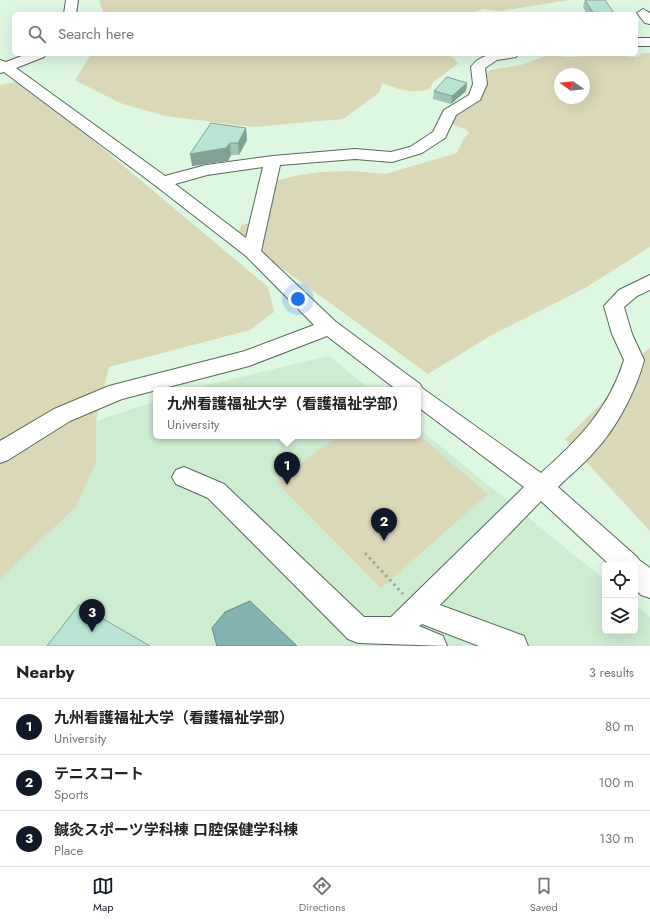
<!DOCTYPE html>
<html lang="en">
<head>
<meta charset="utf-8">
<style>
	:root { --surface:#fff; --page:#f6f6f6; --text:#222; --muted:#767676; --line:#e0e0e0; --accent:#111827 }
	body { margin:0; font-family:Jost,"Noto Sans JP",sans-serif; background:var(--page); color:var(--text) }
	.controls { position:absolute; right:12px; bottom:12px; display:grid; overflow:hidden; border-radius:6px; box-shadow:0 4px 16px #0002 }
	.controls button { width:36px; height:36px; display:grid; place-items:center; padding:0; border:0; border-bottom:1px solid var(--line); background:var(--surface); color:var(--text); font:20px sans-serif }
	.compass { position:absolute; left:554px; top:68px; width:36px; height:36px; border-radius:50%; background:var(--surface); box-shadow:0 4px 16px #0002; rotate:285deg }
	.you { position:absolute; left:298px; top:299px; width:14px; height:14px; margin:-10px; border:3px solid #fff; border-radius:50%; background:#1a73e8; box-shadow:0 0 0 6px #1a73e833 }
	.badge { display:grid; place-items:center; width:26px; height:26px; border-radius:50%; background:var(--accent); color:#fff; font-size:13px; font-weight:700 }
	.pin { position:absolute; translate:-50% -33px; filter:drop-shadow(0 1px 2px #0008) }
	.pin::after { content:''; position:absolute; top:21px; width:14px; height:12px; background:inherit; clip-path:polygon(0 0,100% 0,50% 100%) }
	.popup { position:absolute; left:153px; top:387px; width:268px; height:52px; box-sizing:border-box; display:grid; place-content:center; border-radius:6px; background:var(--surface); filter:drop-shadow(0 1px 3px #0005); font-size:13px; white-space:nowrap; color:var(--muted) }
	.popup b { font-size:15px; color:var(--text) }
	.popup::after { content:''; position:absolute; left:50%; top:100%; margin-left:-8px; border:8px solid transparent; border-top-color:var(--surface) }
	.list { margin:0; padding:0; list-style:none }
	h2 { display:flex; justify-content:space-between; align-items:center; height:52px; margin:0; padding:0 16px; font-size:17px }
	h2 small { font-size:13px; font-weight:400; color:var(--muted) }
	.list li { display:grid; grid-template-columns:26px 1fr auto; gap:12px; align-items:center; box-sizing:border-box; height:56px; padding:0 16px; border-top:1px solid var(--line) }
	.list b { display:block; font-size:15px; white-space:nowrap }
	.list p { margin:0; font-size:13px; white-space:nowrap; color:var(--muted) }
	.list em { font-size:13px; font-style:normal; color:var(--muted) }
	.icon { flex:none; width:22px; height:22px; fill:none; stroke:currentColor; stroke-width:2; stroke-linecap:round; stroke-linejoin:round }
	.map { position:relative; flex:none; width:650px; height:646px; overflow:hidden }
	.search { position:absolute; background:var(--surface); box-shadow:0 4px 16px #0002; left:12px; right:12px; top:12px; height:44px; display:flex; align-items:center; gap:10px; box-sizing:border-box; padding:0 14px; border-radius:6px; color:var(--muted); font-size:15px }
	.sheet { height:220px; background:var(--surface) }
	nav { display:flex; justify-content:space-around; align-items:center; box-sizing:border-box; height:56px; border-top:1px solid var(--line); background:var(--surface); font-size:11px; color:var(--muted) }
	nav a { display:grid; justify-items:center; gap:2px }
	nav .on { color:var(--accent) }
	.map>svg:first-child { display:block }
	.built { fill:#cdecd0 }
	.green { fill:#dbd8b9; fill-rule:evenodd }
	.water { fill:#85b3b2; stroke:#658885 }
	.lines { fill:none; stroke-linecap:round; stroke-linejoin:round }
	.minor-casing { stroke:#566b58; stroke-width:2 }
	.path { stroke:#97aa99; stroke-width:3; stroke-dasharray:2.5 3.5; stroke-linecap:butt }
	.minor { fill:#fff; fill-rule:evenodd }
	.wall { fill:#9fc4b6 }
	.shaded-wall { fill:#82a094 }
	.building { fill:#b9e4d4; stroke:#82a094 }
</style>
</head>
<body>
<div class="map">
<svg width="650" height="646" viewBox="0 0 650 646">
	<rect width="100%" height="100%" fill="#def7e1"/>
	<g class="built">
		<polygon points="329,356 371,390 189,390 203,386"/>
		<polygon points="156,401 156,436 418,436 418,428 605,580 605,631 635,631 635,604 650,617 650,646 0,646 0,579 76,507 96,463 96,421"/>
	</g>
	<g class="green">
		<polygon points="99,0 570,0 500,11 483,9 469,14 104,14"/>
		<path d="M 642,53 L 650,53 L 650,247 L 585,288 L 490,336 L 428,374 L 236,235 L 242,225 L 259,220 L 274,181 L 299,175 L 320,172 L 351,171 L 385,174 L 457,153 L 464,138 L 469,133 L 465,129 L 451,124 L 452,112 L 470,107 L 472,103 L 467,98 L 467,94 L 490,70 L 521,65 L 548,55 L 568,57 L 606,55 L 637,57 ZM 560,74 L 584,74 L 584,98 L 560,98 Z"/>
		<path d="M 91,54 L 433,54 L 453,57 L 458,64 L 433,82 L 430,89 C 411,94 401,90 382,83 L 379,93 L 343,119 L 254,127 L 165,116 L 120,103 L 75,80 Z"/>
		<polygon points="16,82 88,136 268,287 274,312 250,330 109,367 96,421 96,463 76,507 0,579 0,85"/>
		<polygon points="650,348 650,531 565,439 633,373 644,352"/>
		<polygon points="418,434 488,494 381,588 276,482 338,436 418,436"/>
	</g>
	<polygon class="water" points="250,601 297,646 217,646 212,628 225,612"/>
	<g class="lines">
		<defs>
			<g id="minor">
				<polygon points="66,0 78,0 76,14 64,14"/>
				<polygon points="643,9 650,13 650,24 645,23 637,13"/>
				<rect x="636" y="38" width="14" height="8"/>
				<path d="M 27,54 L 46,54 L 44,57 L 16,68 L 165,176 L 206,165 L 273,156 L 355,149 L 391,152 L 410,147 L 433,132 L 444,110 L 469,95 L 473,84 L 471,67 C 482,51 501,54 518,54 L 516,57 L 497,60 L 485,68 L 487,84 L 480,100 L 456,115 L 445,138 L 422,153 L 392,162 L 355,159 L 280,165 L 261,251 L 336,322 L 420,384 L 422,388 L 541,473 C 578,440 609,409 624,360 L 612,334 L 604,306 L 619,290 L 650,275 L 650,290 L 637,296 L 624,307 L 632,334 L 644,360 C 636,391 616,429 594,452 C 583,465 570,475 558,487 L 637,557 L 639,560 L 650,568 L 650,598 L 641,595 L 635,589 L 635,565 L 610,565 L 541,501 L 440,605 L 524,636 L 528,646 L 479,646 L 422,624 L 419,626 L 443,636 L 447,646 L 358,643 L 348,639 L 208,498 L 176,484 L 172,477 L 176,470 L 184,467 L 224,484 L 364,617 L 391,617 L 524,487 L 418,407 L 418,390 L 397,390 L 327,336 L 249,366 L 122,399 L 70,421 L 8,460 L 0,463 L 0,441 L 54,409 L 109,386 L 245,351 L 314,325 L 246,256 L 156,186 L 4,72 L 0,73 L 0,60 L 6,62 ZM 263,167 L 246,238 L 175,184 L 207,175 Z"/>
			</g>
		</defs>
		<use href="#minor" class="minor-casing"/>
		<polyline class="path" points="365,553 403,594"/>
		<use href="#minor" class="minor"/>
	</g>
	<g class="wall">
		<polygon points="585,0 605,0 614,13 614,14 587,14 583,7"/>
		<polygon points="467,83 466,91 451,104 433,99 434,91"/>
		<polygon points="246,128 247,140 239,155 231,155 228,161 192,166"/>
	</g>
	<g class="shaded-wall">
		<polygon points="467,83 466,91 451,104 452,96"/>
		<polygon points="246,128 247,140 239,155 238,143"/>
		<polygon points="230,143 231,155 228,161 192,166 190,154"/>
	</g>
	<g class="building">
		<polygon points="585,0 605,0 614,13 594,14"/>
		<polygon points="447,77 467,83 452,96 434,91"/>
		<polygon points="211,123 246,128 238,143 230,143 226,148 190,154"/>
		<polygon points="79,605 150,646 47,646"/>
	</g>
</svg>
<div class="controls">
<button><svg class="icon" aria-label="locate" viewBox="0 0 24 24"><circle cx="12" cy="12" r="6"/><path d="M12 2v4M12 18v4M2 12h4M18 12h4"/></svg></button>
<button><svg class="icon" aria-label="layers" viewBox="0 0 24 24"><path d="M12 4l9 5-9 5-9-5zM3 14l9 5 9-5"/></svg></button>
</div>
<svg class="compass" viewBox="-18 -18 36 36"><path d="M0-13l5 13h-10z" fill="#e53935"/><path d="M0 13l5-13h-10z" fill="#767676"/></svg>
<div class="you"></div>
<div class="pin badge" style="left:287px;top:485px">1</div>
<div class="popup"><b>九州看護福祉大学（看護福祉学部）</b>University</div>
<div class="pin badge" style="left:384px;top:541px">2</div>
<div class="pin badge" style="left:92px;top:632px">3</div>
<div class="search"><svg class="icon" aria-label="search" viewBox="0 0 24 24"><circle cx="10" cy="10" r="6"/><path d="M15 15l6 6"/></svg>Search here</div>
</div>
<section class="sheet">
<h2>Nearby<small>3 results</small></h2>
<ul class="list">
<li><span class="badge">1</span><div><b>九州看護福祉大学（看護福祉学部）</b><p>University</p></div><em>80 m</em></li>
<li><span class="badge">2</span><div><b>テニスコート</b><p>Sports</p></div><em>100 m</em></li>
<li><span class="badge">3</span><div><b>鍼灸スポーツ学科棟 口腔保健学科棟</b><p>Place</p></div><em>130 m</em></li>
</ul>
</section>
<nav>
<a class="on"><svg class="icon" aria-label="map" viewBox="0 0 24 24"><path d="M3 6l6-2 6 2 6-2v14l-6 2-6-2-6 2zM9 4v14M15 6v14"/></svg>Map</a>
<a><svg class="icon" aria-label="directions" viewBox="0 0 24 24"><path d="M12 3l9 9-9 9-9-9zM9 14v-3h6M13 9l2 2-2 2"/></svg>Directions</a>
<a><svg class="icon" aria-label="saved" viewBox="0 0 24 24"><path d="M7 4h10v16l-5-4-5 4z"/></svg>Saved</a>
</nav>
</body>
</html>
